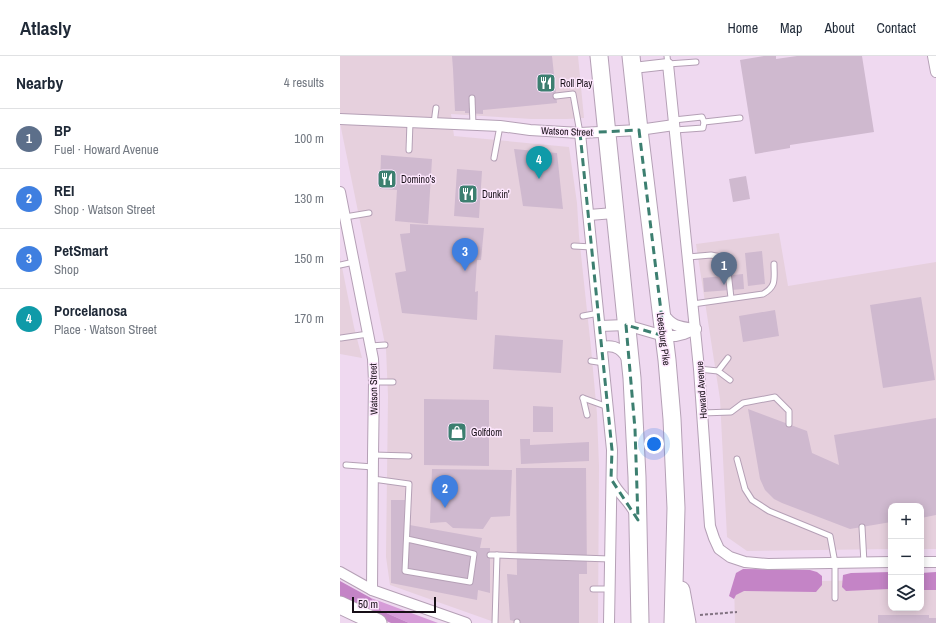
<!DOCTYPE html>
<html lang="en">
<head>
<meta charset="utf-8">
<style>
	:root { --surface:#fff; --page:#f6f6f7; --text:#1f2937; --muted:#747a83; --line:#e0e1e3; --accent:#ea580c }
	body { margin:0; font-family:"Archivo Narrow",sans-serif; background:var(--page); color:var(--text) }
	.controls { position:absolute; right:12px; bottom:12px; display:grid; overflow:hidden; border-radius:8px; box-shadow:0 2px 10px #0003 }
	.controls button { width:36px; height:36px; display:grid; place-items:center; padding:0; border:0; border-bottom:1px solid var(--line); background:var(--surface); color:var(--text); font:20px sans-serif }
	.scale { position:absolute; left:12px; bottom:10px; width:84px; box-sizing:border-box; padding-left:4px; border:2px solid #170f17; border-top:0; font-size:11px; line-height:14px; white-space:nowrap; color:#170f17; -webkit-text-stroke:3px #fde6fd; paint-order:stroke }
	.you { position:absolute; left:314px; top:388px; width:14px; height:14px; margin:-10px; border:3px solid #fff; border-radius:50%; background:#1a73e8; box-shadow:0 0 0 6px #1a73e833 }
	.badge { display:grid; place-items:center; width:26px; height:26px; border-radius:50%; background:var(--accent); color:#fff; font-size:13px; font-weight:700 }
	.pin { position:absolute; translate:-50% -33px; filter:drop-shadow(0 1px 2px #0008) }
	.pin::after { content:''; position:absolute; top:21px; width:14px; height:12px; background:inherit; clip-path:polygon(0 0,100% 0,50% 100%) }
	.list { margin:0; padding:0; list-style:none }
	h2 { display:flex; justify-content:space-between; align-items:center; height:52px; margin:0; padding:0 16px; font-size:17px }
	h2 small { font-size:13px; font-weight:400; color:var(--muted) }
	.list li { display:grid; grid-template-columns:26px 1fr auto; gap:12px; align-items:center; box-sizing:border-box; height:60px; padding:0 16px; border-top:1px solid var(--line) }
	.list b { display:block; font-size:15px; white-space:nowrap }
	.list p { margin:0; font-size:13px; white-space:nowrap; color:var(--muted) }
	.list em { font-size:13px; font-style:normal; color:var(--muted) }
	.icon { flex:none; width:22px; height:22px; fill:none; stroke:currentColor; stroke-width:2; stroke-linecap:round; stroke-linejoin:round }
	.map { position:relative; flex:none; width:596px; height:567px; overflow:hidden }
	header { display:flex; align-items:center; gap:24px; box-sizing:border-box; height:56px; padding:0 20px; background:var(--surface); border-bottom:1px solid var(--line) }
	header strong { font-size:19px }
	nav { display:flex; gap:22px; margin-inline-start:auto; font-size:14px }
	main { display:flex }
	aside { flex:1; background:var(--surface) }
	.map>svg:first-child { display:block }
	.commercial { fill:#e6d0dd }
	.green { fill:#d69cd8 }
	.forest { fill:#c484c6 }
	.building { fill:#cfb9cf }
	.lines { fill:none; stroke-linecap:round; stroke-linejoin:round }
	.service-casing { stroke:#b5a0b6; stroke-width:7 }
	.minor-casing { stroke:#b5a0b6; stroke-width:12 }
	.trunk-casing { stroke:#b5a0b6; stroke-width:19 }
	.path { stroke:#817281; stroke-width:2; stroke-dasharray:3 2; stroke-linecap:butt }
	.service { stroke:#fff; stroke-width:5 }
	.minor { stroke:#fff; stroke-width:10 }
	.trunk { stroke:#fff; stroke-width:17 }
	.marked { fill:none; stroke:#3c7f70; stroke-width:3; stroke-dasharray:8 5; stroke-linejoin:round }
	.labels { text-anchor:middle; stroke-width:3; stroke-linejoin:round; paint-order:stroke }
	.poi-label { font-size:10px; fill:#170f17; stroke:#fde6fd; text-anchor:start }
	.street-label { font-size:10px; fill:#170f17; stroke:#fde6fd }
</style>
</head>
<body>
<header>
<strong>Atlasly</strong>
<nav><a>Home</a><a>Map</a><a>About</a><a>Contact</a></nav>
</header>
<main>
<aside>
<h2>Nearby<small>4 results</small></h2>
<ul class="list">
<li><span class="badge" style="background:#5c6f8a">1</span><div><b>BP</b><p>Fuel · Howard Avenue</p></div><em>100 m</em></li>
<li><span class="badge" style="background:#3f7fe0">2</span><div><b>REI</b><p>Shop · Watson Street</p></div><em>130 m</em></li>
<li><span class="badge" style="background:#3f7fe0">3</span><div><b>PetSmart</b><p>Shop</p></div><em>150 m</em></li>
<li><span class="badge" style="background:#0f9aa8">4</span><div><b>Porcelanosa</b><p>Place · Watson Street</p></div><em>170 m</em></li>
</ul>
</aside>
<div class="map">
<svg width="596" height="567" viewBox="0 0 596 567">
	<rect width="100%" height="100%" fill="#efd9f0"/>
	<g class="commercial">
		<polygon points="0,0 238,0 244,62 226,63 191,63 111,58 114,80 229,91 237,147 239,180 251,292 257,358 259,410 258,567 157,567 50,529 46,501 48,340 46,293 0,67"/>
		<polygon points="439,177 448,230 596,206 596,493 581,493 581,450 551,450 551,493 407,495 387,481 380,343 356,188"/>
		<polygon points="0,201 14,271 22,302 0,298"/>
		<polygon points="596,523 596,567 395,567 394,526 551,524 551,552 581,552 581,524"/>
	</g>
	<polygon class="green" points="31,542 98,567 69,567 42,555"/>
	<g class="forest">
		<polygon points="403,513 470,514 477,516 482,520 482,529 476,536 404,535 396,539 394,543 389,540 396,517"/>
		<polygon points="551,516 551,530 549,533 506,535 502,531 503,519 511,517"/>
		<polygon points="596,516 596,534 581,534 581,517"/>
		<polygon points="0,525 31,542 42,555 69,567 51,567 0,544"/>
	</g>
	<g class="building">
		<polygon points="112,0 212,0 217,47 143,54 143,58 125,57 125,55 115,55 113,13"/>
		<polygon points="424,0 436,0 436,3 457,0 522,0 534,76 450,89 450,92 415,98 400,4"/>
		<polygon points="174,93 217,97 223,153 183,150"/>
		<polygon points="41,99 92,103 88,168 55,165 57,134 40,133"/>
		<polygon points="117,113 142,115 139,162 114,160"/>
		<polygon points="406,120 410,143 393,146 389,123"/>
		<polygon points="70,168 144,172 141,204 137,204 135,236 138,235 137,264 62,257 55,217 66,215 60,178 70,177"/>
		<polygon points="422,195 425,228 408,230 405,197"/>
		<polygon points="403,218 404,233 364,236 363,222"/>
		<polygon points="581,241 595,324 543,332 530,249"/>
		<polygon points="435,254 439,280 403,286 399,260"/>
		<polygon points="155,279 223,284 221,317 153,313"/>
		<polygon points="84,343 149,344 149,410 84,409"/>
		<polygon points="193,350 213,351 213,376 193,376"/>
		<polygon points="408,353 467,375 472,397 499,409 494,379 596,362 596,459 581,462 581,450 551,450 551,466 510,473 442,447 434,443 425,434 420,423"/>
		<polygon points="180,383 190,383 190,389 249,386 249,405 181,408"/>
		<polygon points="176,412 246,412 247,518 239,518 239,567 180,567 170,564 167,518 177,519"/>
		<polygon points="92,413 172,414 170,460 151,461 143,473 113,472 106,466 90,467"/>
		<polygon points="51,444 65,444 64,468 142,482 140,492 150,492 150,537 138,534 137,544 51,527"/>
		<polygon points="538,559 589,559 589,562 596,562 596,567 538,567"/>
	</g>
	<g class="lines">
		<defs>
			<g id="service">
				<polyline points="327,0 328,8 356,6"/>
				<polyline points="216,40 233,38 240,77"/>
				<polyline points="132,42 133,69"/>
				<polyline points="334,64 362,61 364,66 363,72 335,74"/>
				<polyline points="364,66 400,62"/>
				<polyline points="94,67 96,52"/>
				<polyline points="69,94 70,66"/>
				<polyline points="154,102 160,70"/>
				<polyline points="5,161 29,157"/>
				<polyline points="234,190 252,191"/>
				<polyline points="348,201 371,199 381,201 387,207 391,242"/>
				<polyline points="0,209 14,206"/>
				<path d="M 353,248 L 423,238 C 437,230 434,223 434,208"/>
				<polyline points="243,260 259,257"/>
				<polyline points="1,282 28,278"/>
				<polyline points="30,290 45,289"/>
				<polyline points="388,302 378,315 390,324"/>
				<polyline points="251,305 264,307"/>
				<polyline points="359,313 378,315"/>
				<polyline points="34,326 53,326"/>
				<polyline points="243,342 268,351"/>
				<polyline points="243,342 247,359"/>
				<polyline points="362,357 391,356 403,347 435,341 449,355 449,368"/>
				<polyline points="33,399 69,400"/>
				<polyline points="397,403 405,433 412,444 429,455 490,480 495,507 495,542"/>
				<polyline points="6,409 33,411"/>
				<polyline points="33,423 69,428 65,515 130,526 134,498 67,483"/>
				<polyline points="522,471 524,507"/>
				<polyline points="150,499 157,499 155,567"/>
				<polyline points="157,499 270,503"/>
				<polyline points="253,533 270,533"/>
				<polyline points="177,567 177,566"/>
			</g>
			<g id="minor">
				<polyline points="593,0 596,16"/>
				<polyline points="293,12 328,8 359,313 370,470 374,482 379,493 390,501 405,506 428,508 551,506"/>
				<polyline points="0,63 160,70 190,74 240,77 299,74 334,69"/>
				<polyline points="240,77 272,394 269,567"/>
				<polyline points="0,136 33,303 34,326 33,399 32,534"/>
				<polyline points="249,159 274,157"/>
				<path d="M 323,257 C 332,271 340,271 356,273"/>
				<polyline points="260,270 286,269 324,280 336,280 344,278 356,273"/>
				<path d="M 262,291 C 276,288 283,294 289,306"/>
				<path d="M 272,425 C 278,438 290,445 296,459"/>
				<polyline points="581,506 596,506"/>
				<polyline points="0,516 32,534 126,567"/>
			</g>
			<g id="trunk">
				<polyline points="259,0 292,322 297,421 300,567"/>
				<polyline points="291,0 299,74 327,304 332,363 336,452 333,567"/>
				<polyline points="341,534 347,567"/>
				<polyline points="0,549 38,567"/>
			</g>
		</defs>
		<use href="#service" class="service-casing"/>
		<use href="#minor" class="minor-casing"/>
		<use href="#trunk" class="trunk-casing"/>
		<polyline class="path" points="360,559 397,556"/>
		<use href="#service" class="service"/>
		<use href="#minor" class="minor"/>
		<use href="#trunk" class="trunk"/>
	</g>
	<path class="marked" d="M 299,74 L 324,280 L 286,269 L 295,373 L 298,464 L 271,423 L 272,394 L 240,77 Z"/>
	<defs>
		<symbol id="restaurant-square" viewBox="-11 -11 22 22"><rect x="-9" y="-9" width="18" height="18" rx="4" fill="#3c7f70" stroke="#fde6fd"/><path d="M-5-6h1v4h1v-4h1v4h1v-4h1v5L-1.5 .5V6h-2V.5L-5-1ZM5-6V6H3V1.5H1.5Q1.5-4 5-6Z" fill="#fff"/></symbol>
		<symbol id="shop-square" viewBox="-11 -11 22 22"><rect x="-9" y="-9" width="18" height="18" rx="4" fill="#3c7f70" stroke="#fde6fd"/><path d="M-5-2.5h2.3a2.7 3.5 0 0 1 5.4 0H5L5.5 6h-11ZM-1.5-2.5h3a1.5 2.3 0 0 0-3 0Z" fill="#fff"/></symbol>
	</defs>
	<g fill-rule="evenodd">
		<use href="#restaurant-square" x="195" y="16" width="22" height="22"/>
		<use href="#restaurant-square" x="36" y="112" width="22" height="22"/>
		<use href="#restaurant-square" x="117" y="127" width="22" height="22"/>
		<use href="#shop-square" x="106" y="365" width="22" height="22"/>
	</g>
	<g class="labels">
		<g class="poi-label">
			<text x="220" y="31">Roll Play</text>
			<text x="61" y="127">Domino's</text>
			<text x="142" y="142">Dunkin'</text>
			<text x="131" y="380">Golfdom</text>
		</g>
		<g class="street-label">
			<text transform="translate(227 75) rotate(2)" y="4">Watson Street</text>
			<text transform="translate(324 283) rotate(83)" y="4">Leesburg Pike</text>
			<text transform="translate(33 333) rotate(-91)" y="4">Watson Street</text>
			<text transform="translate(361 334) rotate(-94)" y="4">Howard Avenue</text>
		</g>
	</g>
</svg>
<div class="controls">
<button>+</button>
<button>−</button>
<button><svg class="icon" aria-label="layers" viewBox="0 0 24 24"><path d="M12 4l9 5-9 5-9-5zM3 14l9 5 9-5"/></svg></button>
</div>
<div class="scale">50 m</div>
<div class="you"></div>
<div class="pin badge" style="left:384px;top:229px;background:#5c6f8a">1</div>
<div class="pin badge" style="left:105px;top:452px;background:#3f7fe0">2</div>
<div class="pin badge" style="left:125px;top:215px;background:#3f7fe0">3</div>
<div class="pin badge" style="left:199px;top:123px;background:#0f9aa8">4</div>
</div>
</main>
</body>
</html>
